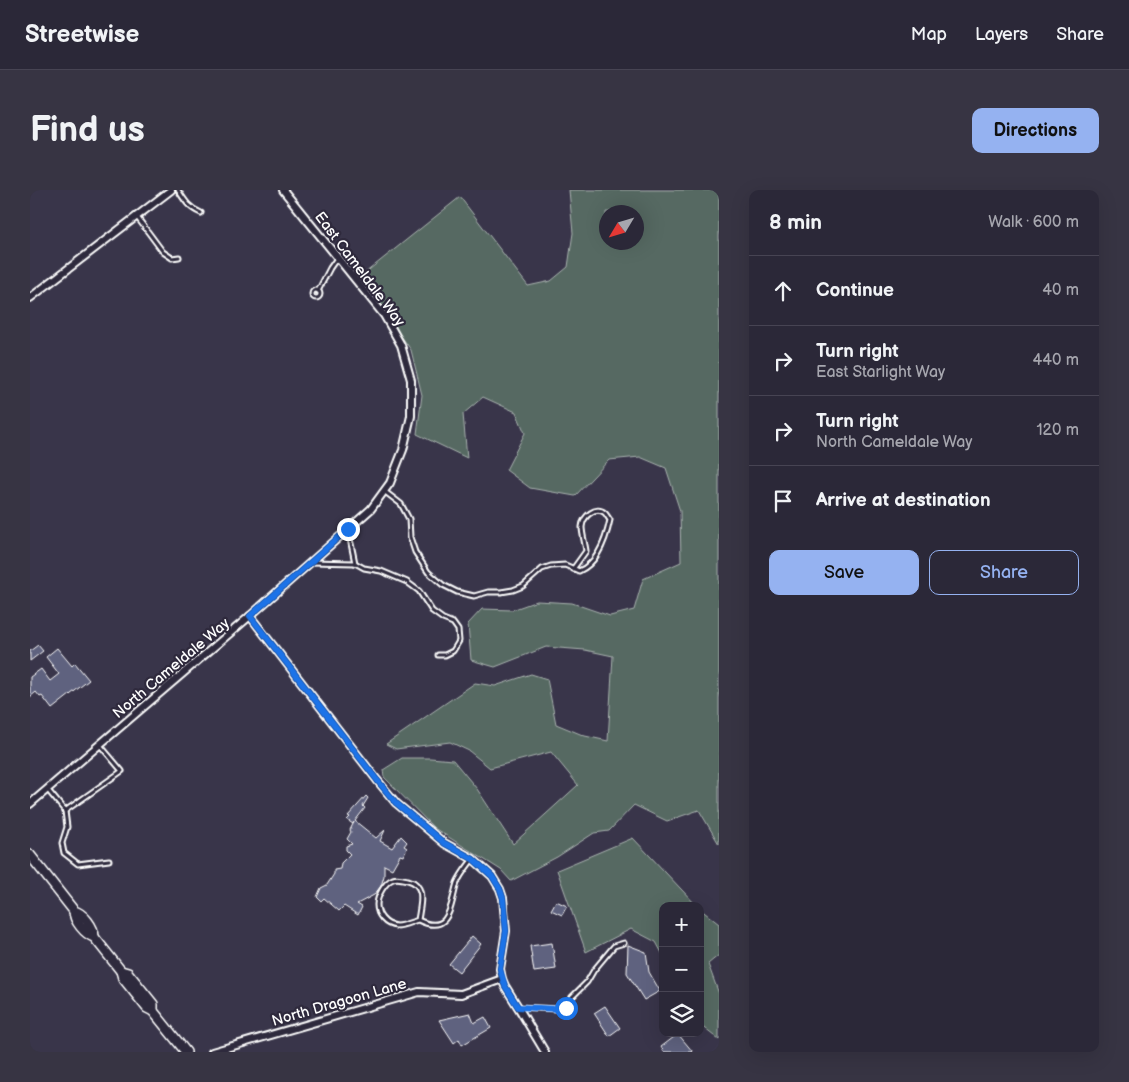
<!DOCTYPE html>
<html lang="en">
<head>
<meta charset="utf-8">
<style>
	:root { --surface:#2b2838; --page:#373443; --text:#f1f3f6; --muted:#a6a6ae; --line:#474453; --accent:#95b2f1 }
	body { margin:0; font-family:"Balsamiq Sans",sans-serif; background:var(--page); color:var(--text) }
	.controls { position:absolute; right:15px; bottom:15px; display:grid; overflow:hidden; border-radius:10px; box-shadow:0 5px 20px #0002 }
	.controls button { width:45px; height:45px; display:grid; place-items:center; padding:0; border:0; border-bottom:1px solid var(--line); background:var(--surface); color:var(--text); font:25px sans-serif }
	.compass { position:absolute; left:569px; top:15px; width:45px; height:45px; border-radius:50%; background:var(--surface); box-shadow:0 5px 20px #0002; rotate:232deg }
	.stop { position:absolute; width:15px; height:15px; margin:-11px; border:4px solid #1a73e8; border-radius:50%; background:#fff }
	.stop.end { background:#1a73e8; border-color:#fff; box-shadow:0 1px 5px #0008 }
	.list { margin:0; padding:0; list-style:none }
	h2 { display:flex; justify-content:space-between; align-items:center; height:65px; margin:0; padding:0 20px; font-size:21px }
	h2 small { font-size:16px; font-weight:400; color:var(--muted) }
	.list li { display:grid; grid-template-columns:32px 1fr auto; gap:15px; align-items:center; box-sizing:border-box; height:70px; padding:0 20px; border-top:1px solid var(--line) }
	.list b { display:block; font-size:19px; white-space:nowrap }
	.list p { margin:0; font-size:16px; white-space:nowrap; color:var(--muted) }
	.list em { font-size:16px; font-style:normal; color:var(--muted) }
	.actions { display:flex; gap:10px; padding:15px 20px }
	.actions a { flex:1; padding:11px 0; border:1px solid var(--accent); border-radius:10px; text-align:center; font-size:18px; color:var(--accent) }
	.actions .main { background:var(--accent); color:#111 }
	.icon { flex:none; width:28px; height:28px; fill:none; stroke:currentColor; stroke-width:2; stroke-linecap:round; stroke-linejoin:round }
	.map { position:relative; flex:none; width:689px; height:862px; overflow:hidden; border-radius:10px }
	header { display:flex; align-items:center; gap:30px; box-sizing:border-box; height:70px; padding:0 25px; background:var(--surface); border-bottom:1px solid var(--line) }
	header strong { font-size:24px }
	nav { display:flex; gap:28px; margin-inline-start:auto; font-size:18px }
	.intro { display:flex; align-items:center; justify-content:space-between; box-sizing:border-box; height:120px; padding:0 30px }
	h1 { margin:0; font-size:35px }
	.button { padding:12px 22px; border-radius:10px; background:var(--accent); color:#111; font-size:18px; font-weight:700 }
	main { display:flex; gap:30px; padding:0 30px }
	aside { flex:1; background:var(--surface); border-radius:10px; box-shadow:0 5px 20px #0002 }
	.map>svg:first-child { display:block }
	.green { fill:#566962; stroke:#aab4b0; fill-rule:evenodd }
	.building { fill:#5f627f; stroke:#fff }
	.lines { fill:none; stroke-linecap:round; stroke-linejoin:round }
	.lane-casing { stroke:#fff; stroke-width:7 }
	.street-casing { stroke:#fff; stroke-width:10 }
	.secondary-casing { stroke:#fff; stroke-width:12 }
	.lane { stroke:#2f2a3d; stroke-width:3 }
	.street { stroke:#2f2a3d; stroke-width:6 }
	.secondary { stroke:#2f2a3d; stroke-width:9 }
	.route { stroke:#1a73e8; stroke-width:6 }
	.labels { text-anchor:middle; stroke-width:4.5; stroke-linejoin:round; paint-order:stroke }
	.street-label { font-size:15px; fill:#fff; stroke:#2f2a3d }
</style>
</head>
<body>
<header>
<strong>Streetwise</strong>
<nav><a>Map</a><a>Layers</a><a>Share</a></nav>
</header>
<div class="intro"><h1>Find us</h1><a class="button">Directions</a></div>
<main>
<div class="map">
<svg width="689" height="862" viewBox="0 0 689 862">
	<rect width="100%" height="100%" fill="#39354a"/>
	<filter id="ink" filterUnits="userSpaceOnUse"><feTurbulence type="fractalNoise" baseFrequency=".02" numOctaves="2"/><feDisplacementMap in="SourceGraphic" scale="10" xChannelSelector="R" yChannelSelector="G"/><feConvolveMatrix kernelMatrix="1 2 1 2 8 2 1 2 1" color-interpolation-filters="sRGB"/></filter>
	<g filter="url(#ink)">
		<g class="green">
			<path d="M 539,0 L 689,0 L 689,654 L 669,620 L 637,631 L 604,615 L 579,641 L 564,643 L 527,667 L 481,691 L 471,680 L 404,638 L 354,587 L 353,580 L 372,568 L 400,568 L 423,570 L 447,599 L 483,654 L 548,595 L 521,562 L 460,578 L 439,561 L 420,552 L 366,559 L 356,554 L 445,493 L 465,496 L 501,484 L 517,489 L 526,534 L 555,546 L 578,551 L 583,466 L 555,460 L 516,457 L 465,477 L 441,470 L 438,434 L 452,419 L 482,420 L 507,411 L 542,413 L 580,426 L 604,420 L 613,389 L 651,372 L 650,321 L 636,278 L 610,267 L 579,270 L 545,306 L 500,298 L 476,280 L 495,243 L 486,222 L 453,207 L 433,224 L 437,268 L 387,244 L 392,205 L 381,160 L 330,87 L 430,7 L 498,96 L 521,91 L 538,77 L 543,43 ZM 576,22 L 606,22 L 606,52 L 576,52 Z"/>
			<polygon points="603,648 667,716 633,716 633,765 626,752 601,739 556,762 527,680"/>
			<polygon points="670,719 689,734 689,765 678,774 689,804 689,850 670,835"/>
		</g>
		<g class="building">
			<polygon points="8,455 13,461 0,471 0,461"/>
			<polygon points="27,458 42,476 45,473 59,490 22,519 12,506 10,507 6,502 0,507 0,487 11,479 20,491 29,484 16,467"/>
			<polygon points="336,606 338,608 333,616 335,618 325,631 346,648 355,640 350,651 362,658 371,646 377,652 374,656 377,658 373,666 370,665 362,679 354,675 354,686 351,696 344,705 327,714 332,717 328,725 314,716 309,721 294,708 291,711 287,707 291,698 297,695 304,684 304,680 310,679 311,673 320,664 316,660 316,656 322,654 317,649 321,642 320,640 324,632 323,634 317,630 320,627 318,626"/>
			<polygon points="526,711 537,716 532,725 521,720"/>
			<polygon points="442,746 451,754 429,782 419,774"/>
			<polygon points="522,753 526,779 504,782 500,756"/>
			<polygon points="598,755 616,762 619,782 630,801 614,810 597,783"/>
			<polygon points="575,816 590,838 579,846 564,823"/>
			<polygon points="440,823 444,833 455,827 461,838 432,855 429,849 424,853 409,830"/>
			<polygon points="648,844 663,862 634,862 631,857"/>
		</g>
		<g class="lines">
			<defs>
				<g id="lane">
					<path d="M 148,0 C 155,11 159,18 171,23"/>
					<polyline points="107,27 133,62 142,68 149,67"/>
					<circle cx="286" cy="104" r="4"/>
					<polyline points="288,101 300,78 307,68"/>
					<path d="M 354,301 L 371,314 L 379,329 L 380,347 L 385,362 L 398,382 L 413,395 L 427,402 L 444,406 L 458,402 L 471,402 L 483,400 L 493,396 L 512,379 L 521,376 L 535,375 L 549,381 C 568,373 576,349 580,330 C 579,329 576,324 575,323 C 566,315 553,326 552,337 C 552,344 555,353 556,361 L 543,379"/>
					<polyline points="318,339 325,373"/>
					<polyline points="281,372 325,373 334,378 351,381 377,392 389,401 402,421 413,429 423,433 428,440 429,451 423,461 415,465 408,465"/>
					<polyline points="17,599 35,621 92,581 70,555"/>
					<polyline points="35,621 37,637 32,653 34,663 48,674 79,670"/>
					<path d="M 388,730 C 390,716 397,695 378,690 C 374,689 367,687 363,689 C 355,692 347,706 347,715 C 347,725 355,735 366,736 C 373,736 381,732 388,730 C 421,746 420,715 427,693 C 431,684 437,677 442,670"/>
					<polyline points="488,817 528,819 536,818 542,807 557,792 564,780 584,756 594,753"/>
				</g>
				<g id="street">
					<polyline points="0,108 141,0"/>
					<polyline points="220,426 347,590 366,613 414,653 443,669 462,686 470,699 473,708 476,741 470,779 472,789 475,796 488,817 515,862"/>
					<polyline points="0,614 220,426 341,319 360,293 373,260 381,226 381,190 371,155 354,125 253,0"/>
					<polyline points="182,862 389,802 431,804 472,789"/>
				</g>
				<g id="secondary">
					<path d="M 0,665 L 44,721 C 53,723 64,737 64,747 L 91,781 L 93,788 L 117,818 L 123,821 L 156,862"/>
					<path d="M 44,721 C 44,731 55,744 64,747"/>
					<polyline points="91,781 98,783 123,814 123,821"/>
				</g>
			</defs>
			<use href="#lane" class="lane-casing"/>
			<use href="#street" class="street-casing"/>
			<use href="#secondary" class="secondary-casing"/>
			<use href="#lane" class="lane"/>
			<use href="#street" class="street"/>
			<use href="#secondary" class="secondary"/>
		</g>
	</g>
	<g class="lines" filter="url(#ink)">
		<polyline class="route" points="318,339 220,426 347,590 366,613 414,653 443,669 462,686 470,699 473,708 476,741 470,779 475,796 488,817 528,819 536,818"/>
	</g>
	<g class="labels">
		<g class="street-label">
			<text transform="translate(330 79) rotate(53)" y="5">East Cameldale Way</text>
			<text transform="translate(141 478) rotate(-40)" y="5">North Cameldale Way</text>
			<text transform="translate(309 812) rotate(-16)" y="5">North Dragoon Lane</text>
		</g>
	</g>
</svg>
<div class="controls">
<button>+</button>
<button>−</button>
<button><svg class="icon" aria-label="layers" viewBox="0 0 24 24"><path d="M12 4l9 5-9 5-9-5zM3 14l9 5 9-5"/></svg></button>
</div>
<svg class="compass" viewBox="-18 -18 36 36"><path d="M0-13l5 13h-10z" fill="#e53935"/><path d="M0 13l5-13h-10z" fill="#a6a6ae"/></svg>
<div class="stop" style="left:536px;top:818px"></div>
<div class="stop end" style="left:318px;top:339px"></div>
</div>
<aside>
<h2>8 min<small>Walk · 600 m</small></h2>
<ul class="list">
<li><svg class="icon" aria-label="ahead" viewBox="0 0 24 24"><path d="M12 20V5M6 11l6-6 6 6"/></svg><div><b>Continue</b></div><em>40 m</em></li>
<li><svg class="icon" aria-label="right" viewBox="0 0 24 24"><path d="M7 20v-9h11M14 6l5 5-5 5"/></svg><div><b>Turn right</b><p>East Starlight Way</p></div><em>440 m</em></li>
<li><svg class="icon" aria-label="right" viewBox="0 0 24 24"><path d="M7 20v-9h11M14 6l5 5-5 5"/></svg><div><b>Turn right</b><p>North Cameldale Way</p></div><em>120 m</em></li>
<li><svg class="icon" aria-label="arrive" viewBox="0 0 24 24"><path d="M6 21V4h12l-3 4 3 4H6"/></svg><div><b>Arrive at destination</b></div></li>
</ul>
<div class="actions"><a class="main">Save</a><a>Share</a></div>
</aside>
</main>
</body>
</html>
